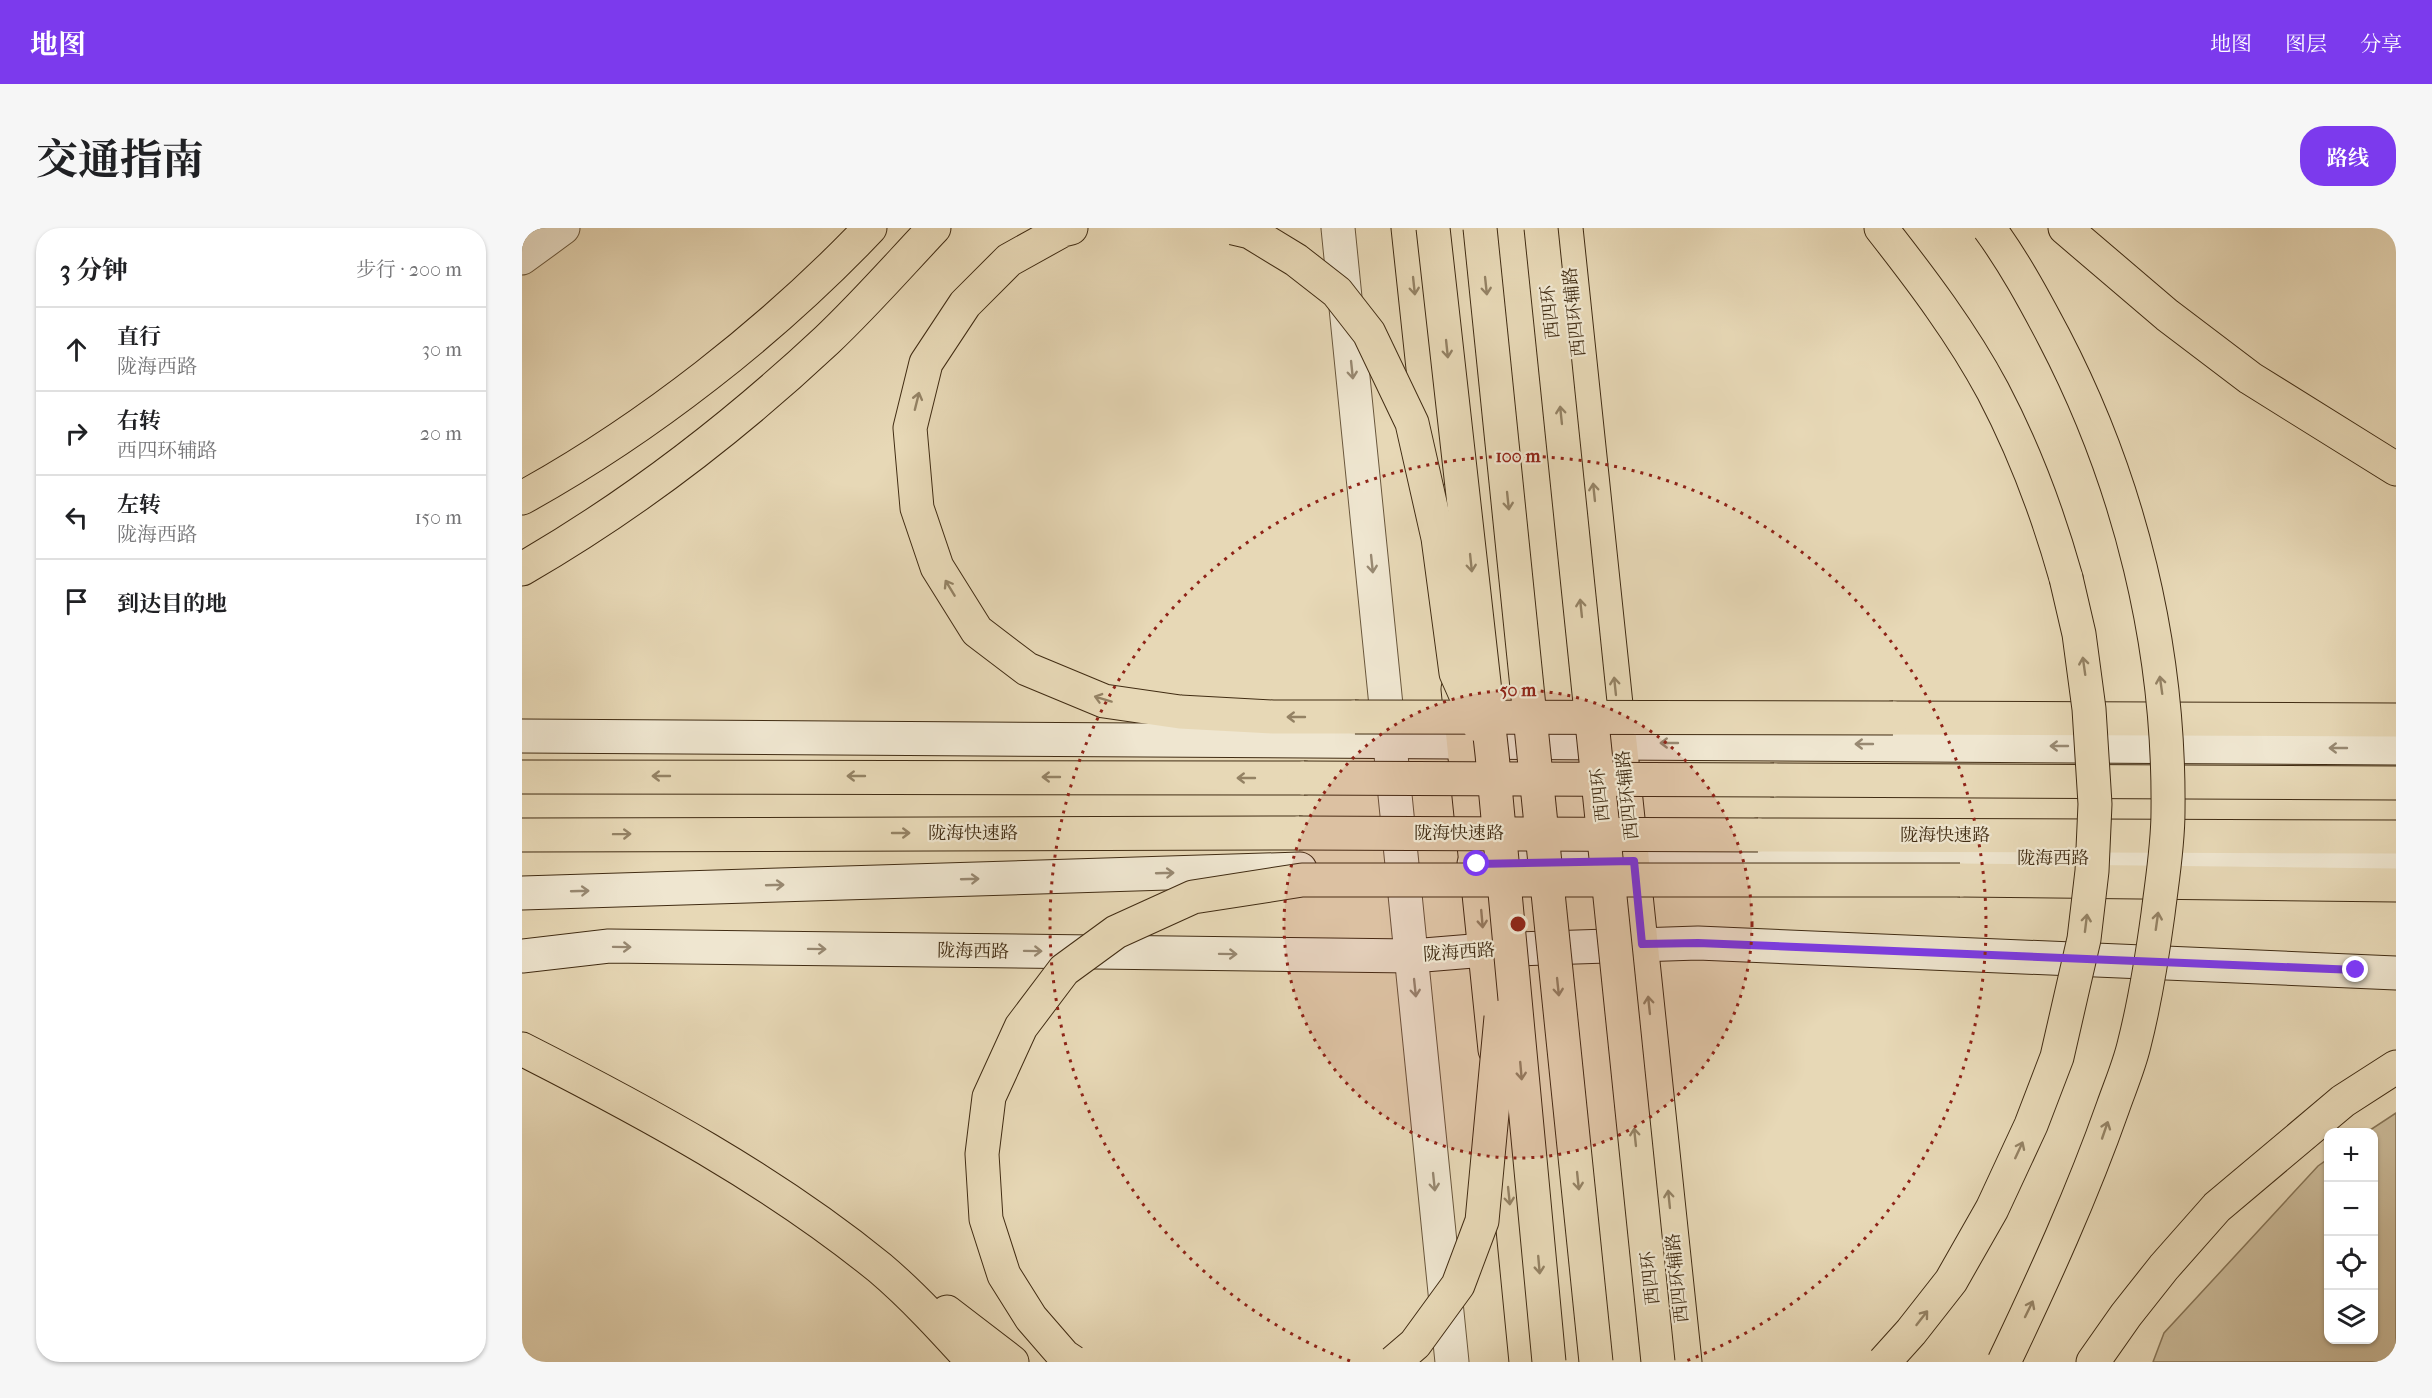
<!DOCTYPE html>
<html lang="zh">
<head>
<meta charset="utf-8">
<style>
	:root { --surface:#fff; --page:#f6f6f6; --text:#202124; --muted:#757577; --line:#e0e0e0; --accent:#7c3aed }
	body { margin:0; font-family:"IM FELL French Canon","Noto Serif SC",serif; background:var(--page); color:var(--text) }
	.controls { position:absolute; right:18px; bottom:18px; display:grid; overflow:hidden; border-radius:12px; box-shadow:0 2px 4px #0004 }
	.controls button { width:54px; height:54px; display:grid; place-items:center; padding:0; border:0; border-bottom:2px solid var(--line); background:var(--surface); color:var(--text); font:30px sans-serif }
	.stop { position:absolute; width:18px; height:18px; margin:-14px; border:4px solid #7c3aed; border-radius:50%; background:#fff }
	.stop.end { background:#7c3aed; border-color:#fff; box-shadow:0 2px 6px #0008 }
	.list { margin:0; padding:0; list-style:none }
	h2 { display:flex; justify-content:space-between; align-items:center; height:78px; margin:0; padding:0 24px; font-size:26px }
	h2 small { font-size:20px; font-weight:400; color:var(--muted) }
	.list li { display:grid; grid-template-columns:39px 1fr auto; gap:18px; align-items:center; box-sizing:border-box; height:84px; padding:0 24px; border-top:2px solid var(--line) }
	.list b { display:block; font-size:22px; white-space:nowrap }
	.list p { margin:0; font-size:20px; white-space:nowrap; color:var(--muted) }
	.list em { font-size:20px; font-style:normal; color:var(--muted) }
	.icon { flex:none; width:33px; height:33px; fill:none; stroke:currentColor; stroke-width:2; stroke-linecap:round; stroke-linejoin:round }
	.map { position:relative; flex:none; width:1874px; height:1134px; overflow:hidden; border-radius:24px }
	header { display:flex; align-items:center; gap:36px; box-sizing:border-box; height:84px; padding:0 30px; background:var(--accent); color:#fff }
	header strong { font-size:28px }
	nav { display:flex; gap:33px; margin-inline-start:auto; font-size:21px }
	.intro { display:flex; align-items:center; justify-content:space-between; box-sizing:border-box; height:144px; padding:0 36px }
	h1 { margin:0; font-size:42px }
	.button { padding:15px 27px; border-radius:24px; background:var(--accent); color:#fff; font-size:21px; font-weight:700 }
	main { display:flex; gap:36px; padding:0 36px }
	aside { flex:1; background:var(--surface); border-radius:24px; box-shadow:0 2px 4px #0004 }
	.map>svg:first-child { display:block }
	.green { fill:#cbbb9a; stroke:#867456; stroke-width:1.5 }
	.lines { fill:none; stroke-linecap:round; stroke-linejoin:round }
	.tertiary-casing { stroke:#6a573c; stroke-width:35 }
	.secondary-casing { stroke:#412c13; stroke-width:35 }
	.primary-casing { stroke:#412c13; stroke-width:35 }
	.trunk-casing { stroke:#412c13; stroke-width:35 }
	.tertiary { stroke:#efe6d0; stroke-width:33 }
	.secondary { stroke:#efe6d0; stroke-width:33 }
	.primary { stroke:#e7d8b6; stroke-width:33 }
	.trunk { stroke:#e7d8b6; stroke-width:33 }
	.trunk-bridge-casing { stroke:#412c13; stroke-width:35; stroke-linecap:butt }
	.trunk-bridge { stroke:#e7d8b6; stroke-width:33 }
	.oneway { stroke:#948264 }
	.oneway2 { stroke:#988972 }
	.route { stroke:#7c3aed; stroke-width:8 }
	.ring { fill:none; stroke:#8f2418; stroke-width:3; stroke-dasharray:3 6 }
	.labels { text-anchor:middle; stroke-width:4.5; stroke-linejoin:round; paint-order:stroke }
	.street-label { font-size:18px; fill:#412c13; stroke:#efe6d0 }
	.centre { fill:#8f2418; stroke:#efe6d0; stroke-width:3 }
	.ring-label { font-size:18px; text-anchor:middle; font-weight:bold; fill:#8f2418; stroke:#efe6d0; stroke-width:4.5; stroke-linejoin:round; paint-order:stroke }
</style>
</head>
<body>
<header>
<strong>地图</strong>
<nav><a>地图</a><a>图层</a><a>分享</a></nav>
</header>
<div class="intro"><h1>交通指南</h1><a class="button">路线</a></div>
<main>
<aside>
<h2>3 分钟<small>步行 · 200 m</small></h2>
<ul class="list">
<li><svg class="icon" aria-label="ahead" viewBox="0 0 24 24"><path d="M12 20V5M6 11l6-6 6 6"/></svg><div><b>直行</b><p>陇海西路</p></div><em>30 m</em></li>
<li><svg class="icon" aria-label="right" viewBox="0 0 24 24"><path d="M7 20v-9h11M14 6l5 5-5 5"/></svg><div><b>右转</b><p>西四环辅路</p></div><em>20 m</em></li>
<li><svg class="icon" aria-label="left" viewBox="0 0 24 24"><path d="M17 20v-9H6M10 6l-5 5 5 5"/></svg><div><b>左转</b><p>陇海西路</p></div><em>150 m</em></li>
<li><svg class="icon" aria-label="arrive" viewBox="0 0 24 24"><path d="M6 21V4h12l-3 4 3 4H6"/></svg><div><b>到达目的地</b></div></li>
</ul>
</aside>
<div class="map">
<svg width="1874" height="1134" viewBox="0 0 1874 1134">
	<rect width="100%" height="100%" fill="#e7d8b6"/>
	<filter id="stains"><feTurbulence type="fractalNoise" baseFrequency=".00333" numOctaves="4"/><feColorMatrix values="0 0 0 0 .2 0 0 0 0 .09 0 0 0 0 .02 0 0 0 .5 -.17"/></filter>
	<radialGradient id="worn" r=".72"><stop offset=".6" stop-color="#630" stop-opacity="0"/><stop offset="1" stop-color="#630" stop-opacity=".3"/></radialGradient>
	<polygon class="green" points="1874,885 1874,1134 1631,1134 1642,1105 1796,938 1806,931 1806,1112 1852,1112 1852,904 1845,904"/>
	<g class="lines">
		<defs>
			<g id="tertiary">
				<polyline points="816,0 930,1134"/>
				<polyline points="0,30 41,0"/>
			</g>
			<g id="secondary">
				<polyline points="0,508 1874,520"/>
				<polyline points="952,636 1364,629 1874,632"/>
				<polyline points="0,665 778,641"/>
				<polyline points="0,728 87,718 890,728 963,722 1176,715 1874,745"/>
			</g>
			<g id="primary">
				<polyline points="886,0 912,243"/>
				<polyline points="1044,0 1163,1134"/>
				<polyline points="936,461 973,822"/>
				<polyline points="979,879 1004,1134"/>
			</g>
			<g id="trunk">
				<polyline points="549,0 541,2 487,32 443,76 404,135 388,200 395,280 415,339 455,403 505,441 582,473 658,484 751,489 833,489"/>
				<path d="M 1359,0 C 1399,51 1440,105 1471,163 C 1502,222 1526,286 1544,350"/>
				<polyline points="1543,0 1645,87 1728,150 1874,241"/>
				<path d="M 0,270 C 125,201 250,103 348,0"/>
				<path d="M 0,341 C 111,277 212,199 305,112 C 343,76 377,37 412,0"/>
				<polyline points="1371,490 1874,492"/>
				<polyline points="0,549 782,550"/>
				<polyline points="1252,552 1874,555"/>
				<polyline points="0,607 777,605"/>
				<polyline points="1236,607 1874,609"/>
				<polyline points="1438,652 1874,657"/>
				<path d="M 0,821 C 124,884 250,952 358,1040 C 391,1068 422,1102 451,1134"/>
				<polyline points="425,1084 490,1134"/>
				<polyline points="1571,1134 1604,1087 1642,1039 1695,979 1821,873 1874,839"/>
			</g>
		</defs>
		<use href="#tertiary" class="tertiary-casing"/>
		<use href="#secondary" class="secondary-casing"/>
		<use href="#primary" class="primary-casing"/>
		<use href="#trunk" class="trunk-casing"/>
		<use href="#tertiary" class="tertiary"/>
		<use href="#secondary" class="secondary"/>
		<use href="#primary" class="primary"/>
		<use href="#trunk" class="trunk"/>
		<defs>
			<g id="trunk-bridge">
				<polyline points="711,0 728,4 774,32 815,64 847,105 890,195 916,310 934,445 957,497"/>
				<polyline points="911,0 970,526 1027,1134"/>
				<polyline points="958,0 1074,1134"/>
				<polyline points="1019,0 1136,1134"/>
				<path d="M 1467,0 C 1492,34 1512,71 1532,109 C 1608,255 1648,419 1646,584 C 1646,618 1640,653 1636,686 C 1630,730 1623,774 1612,817 C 1607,838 1598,859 1591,879 C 1560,967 1522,1050 1482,1134"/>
				<polyline points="833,489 1371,490"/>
				<polyline points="782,550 1252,552"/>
				<polyline points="777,605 1236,607"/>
				<polyline points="551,1134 542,1128 509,1090 482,1047 464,991 460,926 467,869 499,799 542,742 594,704 671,669 780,652 1438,652"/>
				<polyline points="872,1134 893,1116 936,1057 960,993 979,789"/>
				<polyline points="1362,1134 1389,1104 1429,1053 1470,981 1509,897 1535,829 1562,711 1570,643 1573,576 1567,481 1557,406 1544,350"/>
			</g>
		</defs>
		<use href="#trunk-bridge" class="trunk-bridge-casing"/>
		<use href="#trunk-bridge" class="trunk-bridge"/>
	</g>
	<defs><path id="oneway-shaft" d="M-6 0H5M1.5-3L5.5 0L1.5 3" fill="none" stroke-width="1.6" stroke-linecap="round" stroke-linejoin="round" transform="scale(1.5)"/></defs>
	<g class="oneway">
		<use href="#oneway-shaft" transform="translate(892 58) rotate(84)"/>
		<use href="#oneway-shaft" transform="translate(964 58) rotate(84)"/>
		<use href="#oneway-shaft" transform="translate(925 121) rotate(84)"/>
		<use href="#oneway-shaft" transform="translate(395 173) rotate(-76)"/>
		<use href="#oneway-shaft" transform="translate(1039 187) rotate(-96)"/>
		<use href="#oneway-shaft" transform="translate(1072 264) rotate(-96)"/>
		<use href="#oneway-shaft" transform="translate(986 273) rotate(84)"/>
		<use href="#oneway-shaft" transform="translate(949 335) rotate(84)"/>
		<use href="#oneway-shaft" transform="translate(428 360) rotate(-121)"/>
		<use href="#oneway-shaft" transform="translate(1059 380) rotate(-96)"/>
		<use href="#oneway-shaft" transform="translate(1562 438) rotate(-98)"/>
		<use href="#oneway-shaft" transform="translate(1639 457) rotate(-98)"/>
		<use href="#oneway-shaft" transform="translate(1093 458) rotate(-96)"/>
		<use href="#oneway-shaft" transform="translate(581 471) rotate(-163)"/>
		<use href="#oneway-shaft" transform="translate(774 489) rotate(180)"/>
		<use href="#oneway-shaft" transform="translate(139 548) rotate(180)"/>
		<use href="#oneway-shaft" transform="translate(334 548) rotate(-180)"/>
		<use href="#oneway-shaft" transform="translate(529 549) rotate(-180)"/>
		<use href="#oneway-shaft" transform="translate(724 550) rotate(-180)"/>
		<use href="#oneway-shaft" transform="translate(379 605)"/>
		<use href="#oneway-shaft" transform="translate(100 606) rotate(-1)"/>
		<use href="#oneway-shaft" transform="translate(960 691) rotate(85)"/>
		<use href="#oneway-shaft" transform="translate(1635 693) rotate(-82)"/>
		<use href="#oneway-shaft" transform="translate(1564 695) rotate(-83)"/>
		<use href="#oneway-shaft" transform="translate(1036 759) rotate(84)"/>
		<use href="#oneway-shaft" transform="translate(1127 777) rotate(-96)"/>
		<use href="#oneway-shaft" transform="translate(999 843) rotate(85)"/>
		<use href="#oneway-shaft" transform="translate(1583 902) rotate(-71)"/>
		<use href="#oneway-shaft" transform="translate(1113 909) rotate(-96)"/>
		<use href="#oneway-shaft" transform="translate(1497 922) rotate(-65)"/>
		<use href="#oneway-shaft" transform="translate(1056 953) rotate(84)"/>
		<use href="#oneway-shaft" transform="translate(987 968) rotate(84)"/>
		<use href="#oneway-shaft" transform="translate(1147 971) rotate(-96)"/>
		<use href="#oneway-shaft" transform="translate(1017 1037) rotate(85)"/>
		<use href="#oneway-shaft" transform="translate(1507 1081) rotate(-64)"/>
		<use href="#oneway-shaft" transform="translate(1400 1090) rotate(-52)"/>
	</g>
	<g class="oneway2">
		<use href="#oneway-shaft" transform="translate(830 142) rotate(84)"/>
		<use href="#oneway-shaft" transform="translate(850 336) rotate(84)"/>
		<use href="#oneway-shaft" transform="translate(1147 515) rotate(-180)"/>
		<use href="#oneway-shaft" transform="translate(1342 516) rotate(-180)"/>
		<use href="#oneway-shaft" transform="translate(1537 518) rotate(-180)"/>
		<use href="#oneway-shaft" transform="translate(1816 520) rotate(-180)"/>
		<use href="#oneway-shaft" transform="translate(643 645) rotate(-2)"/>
		<use href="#oneway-shaft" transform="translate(448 651) rotate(-2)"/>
		<use href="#oneway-shaft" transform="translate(253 657) rotate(-2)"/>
		<use href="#oneway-shaft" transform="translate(58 663) rotate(-2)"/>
		<use href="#oneway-shaft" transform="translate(100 719) rotate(1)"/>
		<use href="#oneway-shaft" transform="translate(295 721) rotate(1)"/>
		<use href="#oneway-shaft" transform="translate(511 723) rotate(1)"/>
		<use href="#oneway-shaft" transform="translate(706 726) rotate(1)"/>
		<use href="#oneway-shaft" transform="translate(893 760) rotate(84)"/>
		<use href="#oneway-shaft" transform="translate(912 954) rotate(84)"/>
	</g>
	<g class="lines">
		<polyline class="route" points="955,636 1112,633 1120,716 1176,715 1834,742"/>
	</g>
	<circle cx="996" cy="696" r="234" fill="#8f2418" fill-opacity=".12"/>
	<g class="ring">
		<circle cx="996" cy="696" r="234"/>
		<path d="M828 1133A468 468 0 1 1 1164 1133"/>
	</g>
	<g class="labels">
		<g class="street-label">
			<text transform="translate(1028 84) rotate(-96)" y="6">西四环</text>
			<text transform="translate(1052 84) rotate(-96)" y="6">西四环辅路</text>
			<text transform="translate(1078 567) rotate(-96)" y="6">西四环</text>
			<text transform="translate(1105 567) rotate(-96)" y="6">西四环辅路</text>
			<text x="451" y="611">陇海快速路</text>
			<text x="937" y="611">陇海快速路</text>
			<text x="1423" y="613">陇海快速路</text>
			<text x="1531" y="636">陇海西路</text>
			<text transform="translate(451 723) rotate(1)" y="6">陇海西路</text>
			<text transform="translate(937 724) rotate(-4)" y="6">陇海西路</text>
			<text transform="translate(1128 1050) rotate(-96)" y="6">西四环</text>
			<text transform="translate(1155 1050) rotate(-96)" y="6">西四环辅路</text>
		</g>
	</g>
	<circle cx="996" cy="696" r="9" class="centre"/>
	<g class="ring-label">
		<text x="996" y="234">100 m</text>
		<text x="996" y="468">50 m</text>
	</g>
	<rect width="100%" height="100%" filter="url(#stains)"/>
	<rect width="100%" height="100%" fill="url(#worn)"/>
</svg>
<div class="controls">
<button>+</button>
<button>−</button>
<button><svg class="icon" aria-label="locate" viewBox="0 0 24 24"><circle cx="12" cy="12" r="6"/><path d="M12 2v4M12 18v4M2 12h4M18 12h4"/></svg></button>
<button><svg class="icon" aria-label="layers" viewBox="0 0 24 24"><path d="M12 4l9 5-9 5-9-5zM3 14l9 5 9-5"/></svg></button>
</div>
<div class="stop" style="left:955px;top:636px"></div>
<div class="stop end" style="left:1834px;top:742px"></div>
</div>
</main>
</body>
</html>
